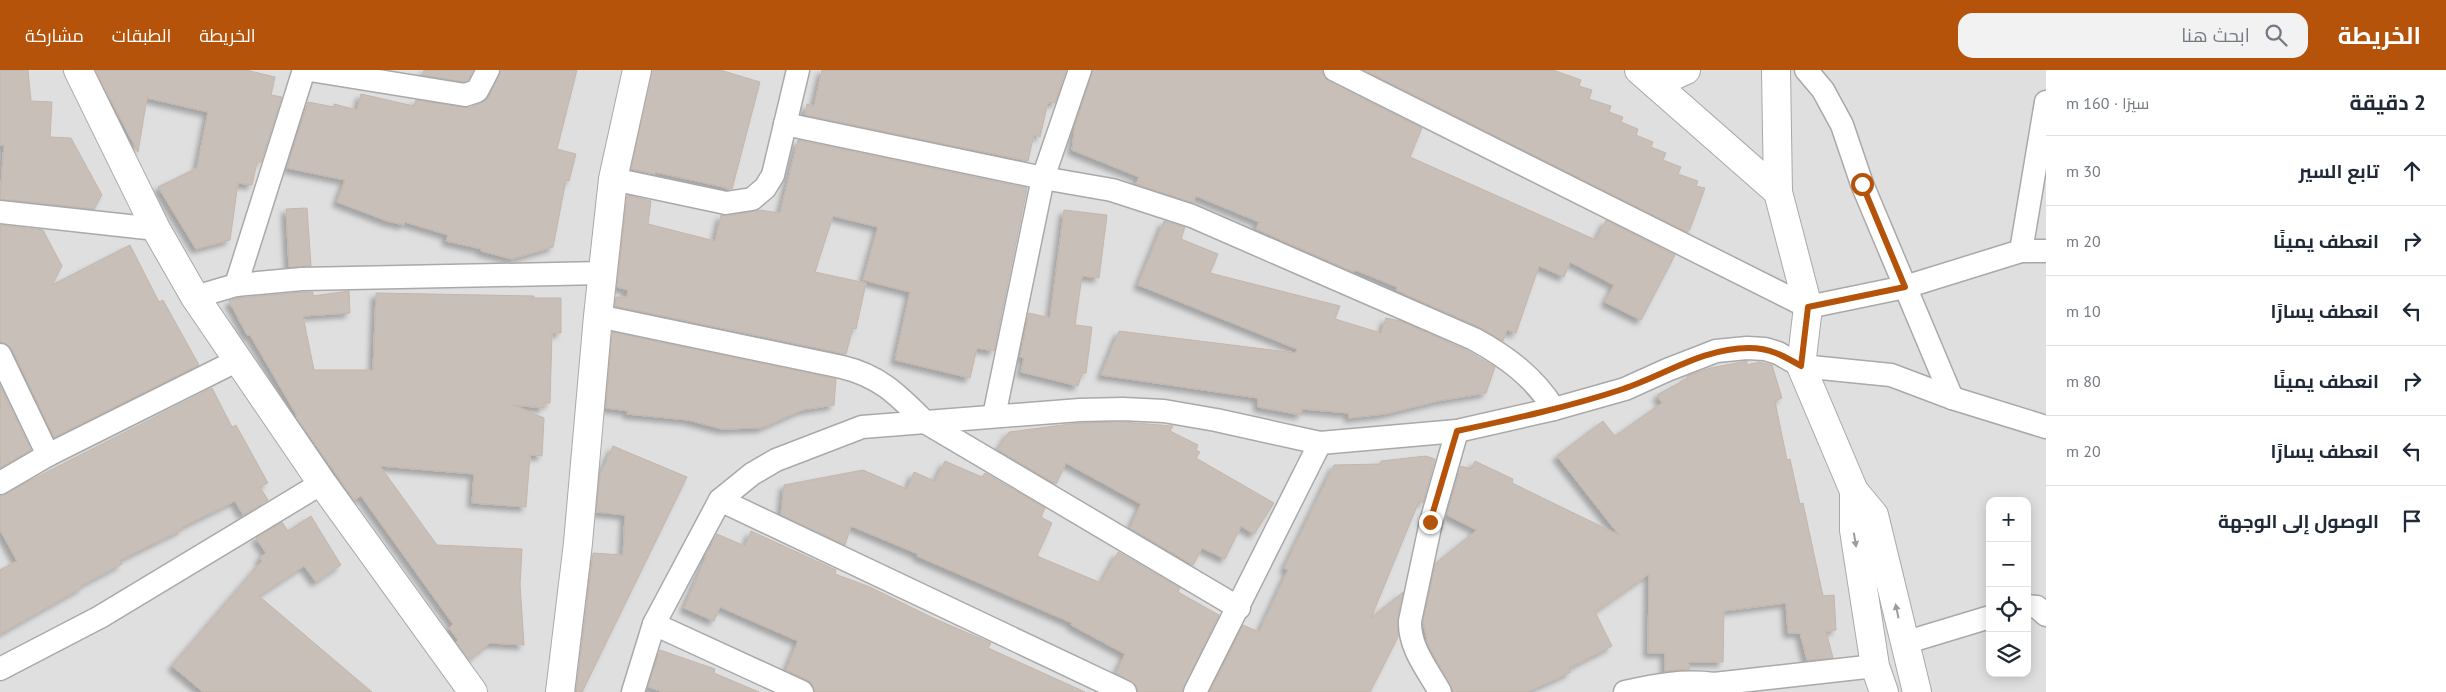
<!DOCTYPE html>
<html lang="ar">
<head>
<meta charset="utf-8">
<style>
	:root { --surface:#fff; --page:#f2f2f3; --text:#1f2937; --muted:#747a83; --line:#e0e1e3; --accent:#b45309 }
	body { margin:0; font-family:"PT Sans",Cairo,sans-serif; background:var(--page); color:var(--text); direction:rtl }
	.controls { position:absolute; right:15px; bottom:15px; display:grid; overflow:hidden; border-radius:10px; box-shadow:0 2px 12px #0003 }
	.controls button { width:45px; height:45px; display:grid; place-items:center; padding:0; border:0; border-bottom:1px solid var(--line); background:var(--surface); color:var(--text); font:25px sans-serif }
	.stop { position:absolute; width:15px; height:15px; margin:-11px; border:4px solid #b45309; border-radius:50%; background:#fff }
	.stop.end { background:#b45309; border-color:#fff; box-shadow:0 1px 5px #0008 }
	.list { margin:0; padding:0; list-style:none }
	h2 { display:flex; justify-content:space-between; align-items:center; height:65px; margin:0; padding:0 20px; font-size:21px }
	h2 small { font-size:16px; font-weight:400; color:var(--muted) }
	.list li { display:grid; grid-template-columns:32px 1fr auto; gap:15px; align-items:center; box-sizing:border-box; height:70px; padding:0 20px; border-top:1px solid var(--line) }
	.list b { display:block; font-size:19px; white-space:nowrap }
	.list em { font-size:16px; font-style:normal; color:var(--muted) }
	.icon { flex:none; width:28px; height:28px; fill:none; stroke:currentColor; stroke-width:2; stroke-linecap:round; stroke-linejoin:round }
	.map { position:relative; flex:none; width:2046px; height:622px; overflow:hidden; direction:ltr }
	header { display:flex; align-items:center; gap:30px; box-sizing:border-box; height:70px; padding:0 25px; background:var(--accent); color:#fff }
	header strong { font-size:24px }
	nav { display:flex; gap:28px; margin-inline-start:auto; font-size:18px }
	.search { width:350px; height:45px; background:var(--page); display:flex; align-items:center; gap:12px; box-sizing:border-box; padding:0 18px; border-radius:15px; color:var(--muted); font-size:19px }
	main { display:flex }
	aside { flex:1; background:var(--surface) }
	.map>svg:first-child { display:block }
	.residential { fill:#e0dfdf; fill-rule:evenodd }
	.building { fill:#c7bfb8; stroke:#c4b6ab; filter:url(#shadow) }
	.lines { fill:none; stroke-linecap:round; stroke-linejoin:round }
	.minor-casing { stroke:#a9a9a9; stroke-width:25 }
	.tertiary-casing { stroke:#a9a9a9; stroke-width:30 }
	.minor { stroke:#fff; stroke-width:22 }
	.tertiary { stroke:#fff; stroke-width:28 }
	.oneway { fill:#9c9c9c }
	.route { stroke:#b45309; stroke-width:6 }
</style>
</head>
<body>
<header>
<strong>الخريطة</strong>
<div class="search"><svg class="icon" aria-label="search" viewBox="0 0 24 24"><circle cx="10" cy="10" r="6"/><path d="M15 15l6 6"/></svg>ابحث هنا</div>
<nav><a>الخريطة</a><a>الطبقات</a><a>مشاركة</a></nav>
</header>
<main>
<aside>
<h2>2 دقيقة<small>سيرًا · 160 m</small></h2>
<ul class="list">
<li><svg class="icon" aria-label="ahead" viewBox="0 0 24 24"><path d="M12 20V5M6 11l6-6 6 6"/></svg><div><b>تابع السير</b></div><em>30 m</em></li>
<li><svg class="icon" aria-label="right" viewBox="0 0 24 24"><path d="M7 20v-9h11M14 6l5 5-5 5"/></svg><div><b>انعطف يمينًا</b></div><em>20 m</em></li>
<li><svg class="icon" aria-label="left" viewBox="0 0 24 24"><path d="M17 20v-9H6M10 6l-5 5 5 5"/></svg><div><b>انعطف يسارًا</b></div><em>10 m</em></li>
<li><svg class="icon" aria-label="right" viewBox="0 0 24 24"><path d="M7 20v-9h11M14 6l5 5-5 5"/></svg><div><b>انعطف يمينًا</b></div><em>80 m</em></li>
<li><svg class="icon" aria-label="left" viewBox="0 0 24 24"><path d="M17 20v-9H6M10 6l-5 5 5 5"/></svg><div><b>انعطف يسارًا</b></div><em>20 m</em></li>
<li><svg class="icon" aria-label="arrive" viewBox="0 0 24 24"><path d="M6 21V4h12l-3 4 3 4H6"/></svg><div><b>الوصول إلى الوجهة</b></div></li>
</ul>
</aside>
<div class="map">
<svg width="2046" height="622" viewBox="0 0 2046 622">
	<defs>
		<filter id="shadow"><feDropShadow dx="-4.5" dy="4.5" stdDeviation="2.5" flood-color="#0004"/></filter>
	</defs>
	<rect width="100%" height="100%" fill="#f2efe9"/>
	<path class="residential" d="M 0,0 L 2046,0 L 2046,622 L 0,622 ZM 1990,431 L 2027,431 L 2027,603 L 1990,603 Z"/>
	<g class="building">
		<polygon points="0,0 28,0 31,31 52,32 50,67 71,68 102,125 94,139 0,129 4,75 0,75"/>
		<polygon points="95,0 246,0 275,7 271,25 282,27 261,92 257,92 252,115 238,113 230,170 196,179 158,117 197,98 208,42 147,28 138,82"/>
		<polygon points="424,0 473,0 468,10 464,12 423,5"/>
		<polygon points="501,0 577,0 557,79 576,84 569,111 566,110 553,177 512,189 481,181 482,179 446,171 448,165 405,152 404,155 387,151 337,132 345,110 287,98 308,32 334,37 334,34 357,40 361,24 414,36 416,30 469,38 481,33 488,28"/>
		<polygon points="652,0 720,0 760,12 732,119 655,102 655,104 631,99"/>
		<polygon points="822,0 1066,0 1055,33 1048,32 1040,67 1034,64 1028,91 805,45 807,34 814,36"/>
		<polygon points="1093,0 1322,0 1324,7 1329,12 1422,58 1410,87 1596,170 1606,150 1675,185 1641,250 1605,232 1614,215 1570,192 1564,207 1539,196 1516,263 1507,260 1503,271 1479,257 1396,220 1397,217 1355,200 1354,202 1256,159 1259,152 1196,126 1193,133 1136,114 1139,107 1072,80 1075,56"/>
		<polygon points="1364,0 1553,0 1581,10 1579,16 1592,20 1589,29 1611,36 1609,42 1623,47 1621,52 1638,59 1636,65 1653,72 1651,77 1666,83 1663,90 1681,97 1678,104 1698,111 1696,116 1705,118 1690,159 1687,162"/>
		<polygon points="798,70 1027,118 994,281 977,278 970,308 895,290 910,222 863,210 878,157 833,146 815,202 866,213 856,259 853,258 846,284 615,236 616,227 627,227 628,220 617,217 627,125 651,131 648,154 715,171 721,145 728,146 759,140 780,143"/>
		<polygon points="307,138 311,196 289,197 286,139"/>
		<polygon points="1064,140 1107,145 1099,208 1082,206 1075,255 1092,257 1086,303 1082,303 1078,316 1021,302 1024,288 1020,287 1029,243 1050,248"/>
		<polygon points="1164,151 1185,157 1181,169 1218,184 1210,203 1340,236 1335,249 1381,263 1386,248 1401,251 1468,281 1495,297 1486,323 1438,331 1385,344 1349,348 1349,343 1302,339 1301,345 1258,337 1258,328 1101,305 1119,261 1296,283 1297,279 1138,215"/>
		<polygon points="0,155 43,160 62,196 52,215 130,175 159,232 163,230 199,295 54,367 12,279 7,274 0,272"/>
		<polygon points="349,221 350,243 303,246 314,300 373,300 376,223 534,226 534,228 561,228 561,263 552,263 550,333 544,333 544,338 513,335 544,348 542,386 530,385 526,437 472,433 474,404 380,396 437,475 522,479 520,514 524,575 490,573 469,590 456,572 458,570 449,558 453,554 361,426 354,430 297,348 296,344 250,265 247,265 229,231 238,228 303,222 313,222 313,226"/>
		<polygon points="612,262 836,309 834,335 802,340 761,358 722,359 688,350 627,344 629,341 606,338"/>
		<polygon points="1747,291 1747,295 1759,292 1772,295 1782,328 1775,331 1787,390 1790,389 1800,434 1803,433 1823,526 1834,525 1836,560 1826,561 1833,588 1807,590 1800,563 1788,563 1786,533 1724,541 1723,592 1688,592 1690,599 1665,601 1665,583 1648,583 1649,504 1595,542 1612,576 1569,598 1571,602 1527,622 1453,622 1428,574 1423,552 1435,494 1477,460 1447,445 1461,396 1471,399 1475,391 1513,409 1512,413 1619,465 1557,386 1603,351 1615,366 1662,333 1657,325 1688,308 1687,306 1710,298"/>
		<polygon points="0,315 31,380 0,398"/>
		<polygon points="212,318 232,357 236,355 268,413 260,417 268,430 243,445 235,431 182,457 183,459 120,490 122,494 82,515 83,517 0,564 0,500 17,491 0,460 0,426"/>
		<polygon points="1123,352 1173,356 1170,361 1198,375 1196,380 1200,382 1196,388 1274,433 1254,464 1241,456 1225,489 1202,478 1193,495 1130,458 1141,434 1066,393 1056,414 998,380 1009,362 1078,353"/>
		<polygon points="613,376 687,407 582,622 576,622 593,483 623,485 625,445 596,442 600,405"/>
		<polygon points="1426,386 1435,389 1423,433 1419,431 1371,548 1403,522 1397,549 1398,567 1370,622 1210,622 1243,555 1259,562 1288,500 1284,498 1334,395 1380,394 1381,391"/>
		<polygon points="945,391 982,407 985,403 1045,438 1041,447 1052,453 1037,486 1101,513 1118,482 1180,518 1178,522 1219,545 1182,622 1138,622 1135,614 1116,603 1125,584 1071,555 1072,553 917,486 918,484 851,456 845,475 781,445 784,415 863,400 907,419 914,402 935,411"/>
		<polygon points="311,446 341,495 316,512 304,496 259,526 372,622 203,622 172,596 262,491 259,488 266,483 256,468 282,452 288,461"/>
		<polygon points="751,461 836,500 835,504 870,517 933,548 991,573 988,578 1085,622 815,622 813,615 808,610 786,600 798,571 720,537 714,551 684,538 706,487 705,487 717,464 745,476"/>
		<polygon points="660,580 715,599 714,603 759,622 663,622 648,617"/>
	</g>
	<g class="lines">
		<defs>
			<g id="minor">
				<polyline points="310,0 465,25 477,21 488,0"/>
				<polyline points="1335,0 1808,237 1905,217 2021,181 2046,181"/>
				<polyline points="1806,0 1823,20 1842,55 1862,114 1952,328"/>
				<path d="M 785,54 L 1043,108 L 1112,120 L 1192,146 L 1474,269 C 1507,287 1534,307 1554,339"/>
				<polyline points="613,109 726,133 752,129 765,118 773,105 798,0"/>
				<polyline points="0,142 156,159"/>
				<polyline points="2021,181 2046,32"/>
				<polyline points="236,215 304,0"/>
				<polyline points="195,227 236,215 302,209 603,203"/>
				<path d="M 598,246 L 842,297 C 880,306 898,325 925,352 L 1239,538"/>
				<polyline points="0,285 48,385"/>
				<polyline points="994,346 1043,108 1080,0"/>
				<polyline points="0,413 48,385 238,290"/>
				<polyline points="720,430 1125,622"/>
				<polyline points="2027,536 2037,537 2046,545"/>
				<polyline points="654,554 802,622"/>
				<polyline points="1904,573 1990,547"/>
				<polyline points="0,599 100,547 322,413"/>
				<polyline points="633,622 654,554 720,430 752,404 776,390 862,357 1080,340 1123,339 1164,341 1216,350 1320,373 1457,361 1554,339 1625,319 1667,300 1716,281 1747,278 1765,279 1778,283 1801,296 1891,305 1952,328 2046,357"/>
				<polyline points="1195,622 1320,373"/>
				<path d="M 1440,622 C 1428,600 1409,578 1410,551 L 1431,452 L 1457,361"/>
				<path d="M 1625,622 C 1656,615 1683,610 1714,614 L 1875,596"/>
			</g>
			<g id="tertiary">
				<polyline points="78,0 156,159 195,227 322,413 473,622"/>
				<polyline points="1639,0 1778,122"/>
				<polyline points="1776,0 1778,122 1808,237 1801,296 1854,421 1874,445 1917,622"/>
				<polyline points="1655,14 1686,0"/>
				<polyline points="1854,421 1854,460 1875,596 1884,622"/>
				<polyline points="560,622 578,473 598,246 613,109 637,0"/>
			</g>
		</defs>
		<use href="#minor" class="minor-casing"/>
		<use href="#tertiary" class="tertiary-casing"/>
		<use href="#minor" class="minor"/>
		<use href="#tertiary" class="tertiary"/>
	</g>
	<defs><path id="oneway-solid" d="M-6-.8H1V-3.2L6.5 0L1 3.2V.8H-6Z" transform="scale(1.25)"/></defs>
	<g class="oneway">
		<use href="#oneway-solid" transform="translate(1855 470) rotate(81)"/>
		<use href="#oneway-solid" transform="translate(1897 541) rotate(-102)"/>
	</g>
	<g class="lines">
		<path class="route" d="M 1430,452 L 1457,361 C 1513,349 1569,337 1623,319 C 1665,305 1703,278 1749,278 C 1770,278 1784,286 1801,296 L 1808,237 L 1905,217 L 1862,114"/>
	</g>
</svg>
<div class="controls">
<button>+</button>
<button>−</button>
<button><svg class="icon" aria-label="locate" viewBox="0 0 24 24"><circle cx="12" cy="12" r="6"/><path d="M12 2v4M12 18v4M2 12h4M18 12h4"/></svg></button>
<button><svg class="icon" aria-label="layers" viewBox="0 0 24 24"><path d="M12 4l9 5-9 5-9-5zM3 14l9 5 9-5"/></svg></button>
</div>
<div class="stop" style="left:1862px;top:114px"></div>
<div class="stop end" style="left:1430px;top:452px"></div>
</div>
</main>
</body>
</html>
